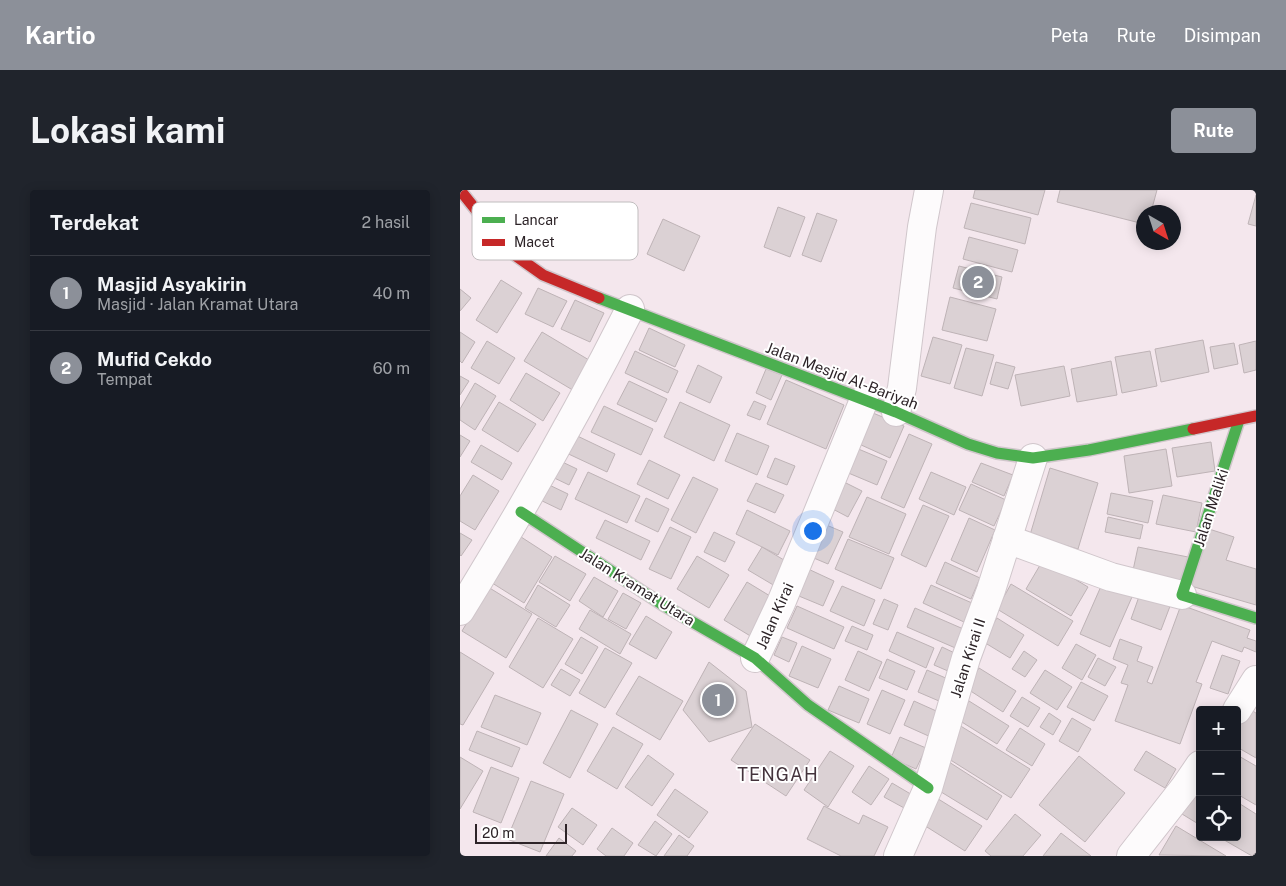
<!DOCTYPE html>
<html lang="id">
<head>
<meta charset="utf-8">
<style>
	:root { --surface:#171b24; --page:#20242c; --text:#f1f3f6; --muted:#9ea1a6; --line:#363941; --accent:#8c9099 }
	body { margin:0; font-family:"Public Sans",sans-serif; background:var(--page); color:var(--text) }
	.controls { position:absolute; right:15px; bottom:15px; display:grid; overflow:hidden; border-radius:5px; box-shadow:0 2px 12px #0003 }
	.controls button { width:45px; height:45px; display:grid; place-items:center; padding:0; border:0; border-bottom:1px solid var(--line); background:var(--surface); color:var(--text); font:25px sans-serif }
	.compass { position:absolute; left:676px; top:15px; width:45px; height:45px; border-radius:50%; background:var(--surface); box-shadow:0 2px 12px #0003; rotate:141deg }
	.scale { position:absolute; left:15px; bottom:12px; width:92px; box-sizing:border-box; padding-left:5px; border:2px solid #2d2428; border-top:0; font-size:14px; line-height:18px; white-space:nowrap; color:#2d2428; -webkit-text-stroke:4px #fff; paint-order:stroke }
	.you { position:absolute; left:352px; top:340px; width:18px; height:18px; margin:-12px; border:4px solid #fff; border-radius:50%; background:#1a73e8; box-shadow:0 0 0 8px #1a73e833 }
	.badge { display:grid; place-items:center; width:32px; height:32px; border-radius:50%; background:var(--accent); color:#fff; font-size:16px; font-weight:700 }
	.pin { position:absolute; translate:-50% -50%; border:2px solid #fff; box-shadow:0 1px 5px #0006 }
	.list { margin:0; padding:0; list-style:none }
	h2 { display:flex; justify-content:space-between; align-items:center; height:65px; margin:0; padding:0 20px; font-size:21px }
	h2 small { font-size:16px; font-weight:400; color:var(--muted) }
	.list li { display:grid; grid-template-columns:32px 1fr auto; gap:15px; align-items:center; box-sizing:border-box; height:75px; padding:0 20px; border-top:1px solid var(--line) }
	.list b { display:block; font-size:19px; white-space:nowrap }
	.list p { margin:0; font-size:16px; white-space:nowrap; color:var(--muted) }
	.list em { font-size:16px; font-style:normal; color:var(--muted) }
	.icon { flex:none; width:28px; height:28px; fill:none; stroke:currentColor; stroke-width:2; stroke-linecap:round; stroke-linejoin:round }
	.map { position:relative; flex:none; width:796px; height:666px; overflow:hidden; border-radius:5px }
	header { display:flex; align-items:center; gap:30px; box-sizing:border-box; height:70px; padding:0 25px; background:var(--accent); color:#fff }
	header strong { font-size:24px }
	nav { display:flex; gap:28px; margin-inline-start:auto; font-size:18px }
	.intro { display:flex; align-items:center; justify-content:space-between; box-sizing:border-box; height:120px; padding:0 30px }
	h1 { margin:0; font-size:35px }
	.button { padding:12px 22px; border-radius:5px; background:var(--accent); color:#fff; font-size:18px; font-weight:700 }
	main { display:flex; gap:30px; padding:0 30px }
	aside { flex:1; background:var(--surface); border-radius:5px; box-shadow:0 2px 12px #0003 }
	.map>svg:first-child { display:block }
	.building { fill:#dbd1d4; stroke:#beb3b6 }
	.lines { fill:none; stroke-linecap:round; stroke-linejoin:round }
	.street-casing { stroke:#d0c6cb; stroke-width:30 }
	.fast-casing { stroke:#d0c6cb; stroke-width:14 }
	.jam-casing { stroke:#d0c6cb; stroke-width:14 }
	.street { stroke:#fdfbfc; stroke-width:28 }
	.fast { stroke:#4caf50; stroke-width:11 }
	.jam { stroke:#c62828; stroke-width:11 }
	.labels { text-anchor:middle; stroke-width:4; stroke-linejoin:round; paint-order:stroke }
	.street-label { font-size:15px; fill:#2d2428; stroke:#fff }
	.quarter-label { font-size:18px; letter-spacing:1px; fill:#44333c; stroke:#fff }
	.key { fill:#fff; stroke:#c0bdbe; stroke-width:1 }
	.key-label { font-size:14px; fill:#2d2428 }
</style>
</head>
<body>
<header>
<strong>Kartio</strong>
<nav><a>Peta</a><a>Rute</a><a>Disimpan</a></nav>
</header>
<div class="intro"><h1>Lokasi kami</h1><a class="button">Rute</a></div>
<main>
<aside>
<h2>Terdekat<small>2 hasil</small></h2>
<ul class="list">
<li><span class="badge">1</span><div><b>Masjid Asyakirin</b><p>Masjid · Jalan Kramat Utara</p></div><em>40 m</em></li>
<li><span class="badge">2</span><div><b>Mufid Cekdo</b><p>Tempat</p></div><em>60 m</em></li>
</ul>
</aside>
<div class="map">
<svg width="796" height="666" viewBox="0 0 796 666">
	<rect width="100%" height="100%" fill="#f4e7ed"/>
	<g class="building">
		<polygon points="515,0 585,0 578,25 513,8"/>
		<polygon points="600,0 697,0 691,22 684,22 684,34 597,12"/>
		<polygon points="796,5 796,36 788,34"/>
		<polygon points="511,13 571,28 565,54 504,38"/>
		<polygon points="318,17 345,27 330,67 304,57"/>
		<polygon points="357,23 377,30 361,72 342,65"/>
		<polygon points="203,29 240,46 224,81 187,64"/>
		<polygon points="509,47 558,60 552,82 503,69"/>
		<polygon points="499,76 542,87 537,109 493,98"/>
		<polygon points="41,90 62,103 37,143 16,130"/>
		<polygon points="78,98 107,111 93,137 65,124"/>
		<polygon points="0,99 11,108 0,121"/>
		<polygon points="490,107 536,119 527,151 482,140"/>
		<polygon points="115,110 144,123 130,152 101,139"/>
		<polygon points="189,138 225,155 215,177 179,160"/>
		<polygon points="0,142 15,152 2,173 0,171"/>
		<polygon points="82,142 134,173 116,202 64,171"/>
		<polygon points="473,147 502,155 490,194 461,186"/>
		<polygon points="743,150 749,182 701,192 695,159"/>
		<polygon points="27,151 55,168 39,194 11,178"/>
		<polygon points="796,151 796,180 784,183 779,155"/>
		<polygon points="774,153 778,174 754,179 750,157"/>
		<polygon points="506,158 534,165 522,206 494,198"/>
		<polygon points="175,161 218,181 208,203 165,183"/>
		<polygon points="690,161 697,196 662,203 655,167"/>
		<polygon points="651,171 657,205 617,212 611,179"/>
		<polygon points="536,172 555,177 548,199 530,194"/>
		<polygon points="238,175 262,187 250,213 226,202"/>
		<polygon points="604,176 610,206 561,216 555,185"/>
		<polygon points="306,179 322,185 311,210 296,203"/>
		<polygon points="66,183 100,203 83,231 50,210"/>
		<polygon points="0,186 9,191 0,205"/>
		<polygon points="326,190 384,215 366,259 307,234"/>
		<polygon points="169,191 207,209 196,232 157,214"/>
		<polygon points="15,193 36,206 15,240 0,230 0,219"/>
		<polygon points="294,211 306,216 300,230 287,225"/>
		<polygon points="39,212 76,234 58,262 22,240"/>
		<polygon points="220,212 270,235 254,271 204,247"/>
		<polygon points="144,216 193,239 181,265 131,242"/>
		<polygon points="413,223 444,236 430,268 399,254"/>
		<polygon points="109,242 155,264 147,282 100,260"/>
		<polygon points="277,243 309,256 297,285 265,271"/>
		<polygon points="449,244 472,254 444,318 421,308"/>
		<polygon points="0,245 10,251 0,267"/>
		<polygon points="751,252 755,281 717,287 712,258"/>
		<polygon points="21,255 52,273 42,290 11,272"/>
		<polygon points="396,258 427,271 417,295 386,282"/>
		<polygon points="706,259 712,296 669,303 664,266"/>
		<polygon points="315,268 335,276 327,295 307,287"/>
		<polygon points="96,269 117,279 109,295 88,285"/>
		<polygon points="189,270 220,285 208,309 177,294"/>
		<polygon points="521,273 553,285 544,306 512,292"/>
		<polygon points="590,278 638,293 618,359 570,345"/>
		<polygon points="128,282 180,306 167,333 115,309"/>
		<polygon points="471,282 506,297 494,325 459,309"/>
		<polygon points="13,285 39,301 15,340 0,331 0,306"/>
		<polygon points="233,287 258,299 236,343 211,330"/>
		<polygon points="382,291 402,301 388,327 369,317"/>
		<polygon points="83,292 108,304 101,320 76,308"/>
		<polygon points="296,293 324,305 315,323 287,311"/>
		<polygon points="511,294 546,310 534,336 499,320"/>
		<polygon points="651,303 693,311 688,333 647,324"/>
		<polygon points="703,305 742,313 736,342 696,334"/>
		<polygon points="407,307 446,324 429,364 389,347"/>
		<polygon points="186,308 209,319 198,342 175,331"/>
		<polygon points="463,315 489,326 466,377 441,365"/>
		<polygon points="287,320 330,341 318,365 276,344"/>
		<polygon points="648,327 683,335 680,349 645,342"/>
		<polygon points="509,328 535,340 517,382 491,370"/>
		<polygon points="145,330 190,351 181,370 136,348"/>
		<polygon points="364,334 383,342 368,374 349,366"/>
		<polygon points="210,337 231,347 211,389 189,379"/>
		<polygon points="749,339 774,347 766,370 796,379 796,415 731,396"/>
		<polygon points="254,342 275,352 265,372 244,362"/>
		<polygon points="0,343 12,350 1,366 0,365"/>
		<polygon points="58,345 92,367 64,413 29,391"/>
		<polygon points="388,349 434,368 421,399 375,379"/>
		<polygon points="302,357 329,373 315,396 288,380"/>
		<polygon points="678,357 728,367 722,395 672,385"/>
		<polygon points="95,366 126,384 110,411 79,392"/>
		<polygon points="237,366 269,385 249,418 217,399"/>
		<polygon points="583,370 628,397 611,426 566,399"/>
		<polygon points="485,372 520,388 511,409 476,393"/>
		<polygon points="346,378 374,391 363,416 334,404"/>
		<polygon points="134,387 158,401 143,427 119,411"/>
		<polygon points="287,392 315,409 292,447 264,430"/>
		<polygon points="551,394 613,431 598,456 537,419"/>
		<polygon points="642,394 672,407 650,457 620,444"/>
		<polygon points="78,395 110,415 96,437 65,418"/>
		<polygon points="471,395 512,413 504,432 463,413"/>
		<polygon points="382,396 415,410 404,436 370,421"/>
		<polygon points="28,397 72,424 46,468 2,441"/>
		<polygon points="681,401 712,411 701,440 671,429"/>
		<polygon points="163,403 181,413 166,439 148,429"/>
		<polygon points="424,409 438,415 428,440 413,434"/>
		<polygon points="721,415 790,440 787,448 796,451 796,462 784,457 782,462 752,451 736,492 742,494 720,554 655,531 668,495 661,493 668,475 653,469 660,449 682,457 677,471 693,477 687,492 692,494"/>
		<polygon points="337,416 384,437 374,459 327,438"/>
		<polygon points="455,418 508,441 500,460 447,437"/>
		<polygon points="130,420 171,444 160,464 119,439"/>
		<polygon points="186,426 212,442 196,469 169,454"/>
		<polygon points="78,428 113,449 83,498 49,477"/>
		<polygon points="537,428 564,445 550,468 522,451"/>
		<polygon points="392,436 413,445 407,460 385,451"/>
		<polygon points="437,442 474,458 466,478 429,461"/>
		<polygon points="121,447 138,457 122,484 105,474"/>
		<polygon points="322,447 337,453 329,472 314,465"/>
		<polygon points="616,454 636,465 622,490 602,478"/>
		<polygon points="342,456 371,469 358,498 329,486"/>
		<polygon points="482,457 503,467 495,484 474,475"/>
		<polygon points="145,458 172,473 145,518 119,503"/>
		<polygon points="398,461 422,472 409,501 385,490"/>
		<polygon points="564,461 577,470 565,487 552,479"/>
		<polygon points="0,462 34,483 3,535 0,534"/>
		<polygon points="762,465 780,471 768,504 750,498"/>
		<polygon points="638,468 656,477 645,496 628,487"/>
		<polygon points="427,469 455,481 447,500 419,488"/>
		<polygon points="249,472 286,501 292,537 249,552 223,520"/>
		<polygon points="519,478 556,501 543,522 506,498"/>
		<polygon points="101,479 120,490 110,506 91,495"/>
		<polygon points="467,480 495,492 486,514 458,502"/>
		<polygon points="585,480 612,497 597,520 570,503"/>
		<polygon points="179,486 223,511 200,550 156,524"/>
		<polygon points="621,492 648,506 634,531 607,517"/>
		<polygon points="379,496 409,509 399,533 368,520"/>
		<polygon points="422,500 445,510 430,544 407,534"/>
		<polygon points="35,505 81,523 67,555 21,537"/>
		<polygon points="562,507 580,518 568,537 550,526"/>
		<polygon points="454,511 483,524 473,548 444,535"/>
		<polygon points="509,511 549,536 537,554 497,529"/>
		<polygon points="786,517 796,523 796,568 777,557 777,532"/>
		<polygon points="111,520 138,534 110,588 83,573"/>
		<polygon points="589,523 601,531 593,545 580,537"/>
		<polygon points="612,528 631,539 618,562 599,551"/>
		<polygon points="295,534 350,570 326,606 271,570"/>
		<polygon points="499,535 570,579 551,608 481,564"/>
		<polygon points="153,537 183,554 157,599 127,581"/>
		<polygon points="560,538 585,554 572,576 546,560"/>
		<polygon points="17,541 60,558 52,577 9,560"/>
		<polygon points="440,547 466,558 456,579 431,568"/>
		<polygon points="370,561 394,576 368,617 344,600"/>
		<polygon points="686,561 716,579 705,598 674,580"/>
		<polygon points="188,565 214,584 192,616 165,597"/>
		<polygon points="777,565 796,576 796,615 777,604"/>
		<polygon points="619,566 665,603 625,652 579,615"/>
		<polygon points="0,567 23,581 0,619"/>
		<polygon points="489,572 542,606 527,630 473,597"/>
		<polygon points="409,576 429,589 411,615 392,602"/>
		<polygon points="31,577 59,588 41,633 13,622"/>
		<polygon points="71,591 104,604 80,662 47,649"/>
		<polygon points="432,593 454,606 446,619 424,607"/>
		<polygon points="215,599 248,622 229,648 197,625"/>
		<polygon points="736,602 740,604 740,635 722,624"/>
		<polygon points="475,607 522,636 505,661 459,632"/>
		<polygon points="777,612 796,624 796,662 792,666 759,647 777,647"/>
		<polygon points="364,616 399,634 403,625 428,637 414,666 381,666 347,649"/>
		<polygon points="112,618 137,635 123,655 98,637"/>
		<polygon points="555,624 581,645 563,666 531,666 525,661"/>
		<polygon points="195,631 212,644 196,666 178,655"/>
		<polygon points="716,636 766,666 699,665"/>
		<polygon points="152,638 173,653 164,666 146,666 137,659"/>
		<polygon points="601,643 631,666 583,666"/>
		<polygon points="219,645 234,656 227,666 204,666"/>
		<polygon points="99,648 116,661 112,666 86,666"/>
	</g>
	<g class="lines">
		<defs>
			<g id="street">
				<polyline points="436,222 442,198 462,37 469,0"/>
				<polyline points="547,349 651,387 722,405"/>
				<path d="M 0,421 C 61,322 118,222 170,119"/>
				<polyline points="295,468 321,413 404,210"/>
				<polyline points="777,520 796,490"/>
				<polyline points="438,666 468,598 506,468 531,400 573,268"/>
				<polyline points="671,666 725,597 740,575"/>
			</g>
			<g id="fast">
				<polyline points="139,108 436,222 508,254 537,263 573,268 629,260 733,239"/>
				<polyline points="779,230 722,405 796,428"/>
				<polyline points="61,322 203,415 295,468 348,515 468,598"/>
			</g>
			<g id="jam">
				<polyline points="0,0 49,61 83,85 139,108"/>
				<polyline points="733,239 796,226"/>
			</g>
		</defs>
		<use href="#street" class="street-casing"/>
		<use href="#fast" class="fast-casing"/>
		<use href="#jam" class="jam-casing"/>
		<use href="#street" class="street"/>
		<use href="#fast" class="fast"/>
		<use href="#jam" class="jam"/>
	</g>
	<g class="labels">
		<g class="street-label">
			<text transform="translate(382 186) rotate(21)" y="5">Jalan Mesjid Al-Bariyah</text>
			<text transform="translate(751 318) rotate(-72)" y="5">Jalan Maliki</text>
			<text transform="translate(177 397) rotate(32)" y="5">Jalan Kramat Utara</text>
			<text transform="translate(315 426) rotate(-66)" y="5">Jalan Kirai</text>
			<text transform="translate(508 468) rotate(-72)" y="5">Jalan Kirai II</text>
		</g>
		<g class="quarter-label">
			<text x="318" y="591">TENGAH</text>
		</g>
	</g>
	<rect x="12" y="12" width="166" height="58" rx="8" class="key"/>
	<rect x="22" y="27" width="23" height="6" fill="#4caf50"/>
	<rect x="22" y="49" width="23" height="7" fill="#c62828"/>
	<g class="key-label">
		<text x="54" y="35">Lancar</text>
		<text x="54" y="57">Macet</text>
	</g>
</svg>
<div class="controls">
<button>+</button>
<button>−</button>
<button><svg class="icon" aria-label="locate" viewBox="0 0 24 24"><circle cx="12" cy="12" r="6"/><path d="M12 2v4M12 18v4M2 12h4M18 12h4"/></svg></button>
</div>
<svg class="compass" viewBox="-18 -18 36 36"><path d="M0-13l5 13h-10z" fill="#e53935"/><path d="M0 13l5-13h-10z" fill="#9ea1a6"/></svg>
<div class="scale">20 m</div>
<div class="you"></div>
<div class="pin badge" style="left:258px;top:510px">1</div>
<div class="pin badge" style="left:518px;top:92px">2</div>
</div>
</main>
</body>
</html>
